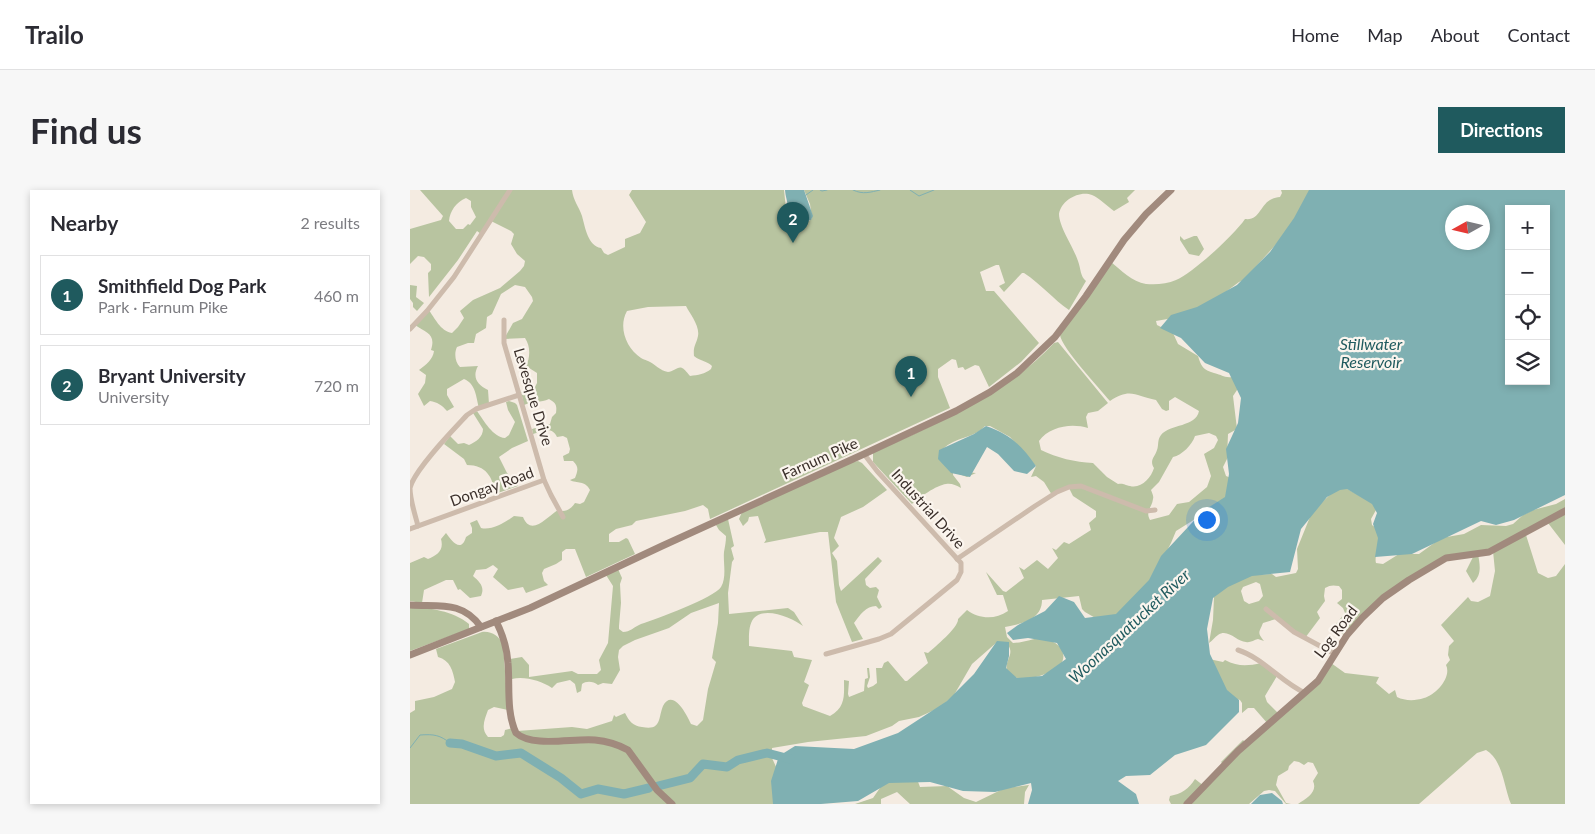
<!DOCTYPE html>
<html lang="en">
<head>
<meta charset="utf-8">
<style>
	:root { --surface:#fff; --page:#f7f7f7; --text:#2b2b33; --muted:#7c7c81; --line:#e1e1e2; --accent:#1f5a5e }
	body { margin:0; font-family:Lato,sans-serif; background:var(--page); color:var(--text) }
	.controls { position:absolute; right:15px; top:15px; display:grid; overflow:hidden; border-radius:0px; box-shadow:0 2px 8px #0003 }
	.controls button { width:45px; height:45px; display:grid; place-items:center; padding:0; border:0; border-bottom:1px solid var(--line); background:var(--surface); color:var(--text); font:25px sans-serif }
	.compass { position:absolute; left:1035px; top:15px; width:45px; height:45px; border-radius:50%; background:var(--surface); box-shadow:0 2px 8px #0003; rotate:262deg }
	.you { position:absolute; left:796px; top:329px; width:18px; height:18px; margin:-12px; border:4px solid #fff; border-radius:50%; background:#1a73e8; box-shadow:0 0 0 8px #1a73e833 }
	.badge { display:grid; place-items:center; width:32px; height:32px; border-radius:50%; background:var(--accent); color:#fff; font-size:16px; font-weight:700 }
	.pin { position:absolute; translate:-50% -41px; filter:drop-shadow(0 1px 2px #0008) }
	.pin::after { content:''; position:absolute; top:26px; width:18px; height:15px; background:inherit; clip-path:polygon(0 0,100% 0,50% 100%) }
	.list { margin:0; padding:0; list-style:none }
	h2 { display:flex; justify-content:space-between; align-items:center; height:65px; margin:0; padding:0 20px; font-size:21px }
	h2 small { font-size:16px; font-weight:400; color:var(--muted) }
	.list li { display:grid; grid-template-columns:32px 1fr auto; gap:15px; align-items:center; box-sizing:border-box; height:80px; margin:0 10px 10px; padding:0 10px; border:1px solid var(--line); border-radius:0px }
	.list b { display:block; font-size:19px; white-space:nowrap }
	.list p { margin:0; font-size:16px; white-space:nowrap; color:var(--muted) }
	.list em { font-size:16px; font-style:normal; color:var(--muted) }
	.icon { flex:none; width:28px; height:28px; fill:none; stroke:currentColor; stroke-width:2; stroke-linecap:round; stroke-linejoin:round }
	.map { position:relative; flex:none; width:1155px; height:614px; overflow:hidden; border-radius:0px }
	header { display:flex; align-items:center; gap:30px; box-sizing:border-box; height:70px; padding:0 25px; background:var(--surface); border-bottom:1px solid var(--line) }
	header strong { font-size:24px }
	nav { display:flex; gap:28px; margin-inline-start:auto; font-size:18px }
	.intro { display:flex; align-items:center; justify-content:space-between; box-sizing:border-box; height:120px; padding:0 30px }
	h1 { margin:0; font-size:35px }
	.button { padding:12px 22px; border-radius:0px; background:var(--accent); color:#fff; font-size:18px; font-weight:700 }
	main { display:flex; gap:30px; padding:0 30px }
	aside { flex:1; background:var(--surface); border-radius:0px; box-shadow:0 2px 8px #0003 }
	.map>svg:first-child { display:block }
	.green { fill:#b8c4a0; fill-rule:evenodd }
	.water { fill:#7fb0b2; fill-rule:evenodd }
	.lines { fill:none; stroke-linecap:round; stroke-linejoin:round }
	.stream { stroke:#7fb0b2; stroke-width:1 }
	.river { stroke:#7fb0b2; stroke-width:9 }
	.street { stroke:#cdbbac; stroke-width:5 }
	.secondary { stroke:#a18a7d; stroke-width:7 }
	.labels { text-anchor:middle; stroke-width:4.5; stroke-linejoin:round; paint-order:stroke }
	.street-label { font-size:15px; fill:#3b302b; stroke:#fbf5ee }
	.water-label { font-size:16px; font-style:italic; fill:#1f5a5e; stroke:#fbf5ee }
</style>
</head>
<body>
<header>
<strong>Trailo</strong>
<nav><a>Home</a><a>Map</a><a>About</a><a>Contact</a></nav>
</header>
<div class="intro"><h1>Find us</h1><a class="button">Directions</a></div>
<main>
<aside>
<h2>Nearby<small>2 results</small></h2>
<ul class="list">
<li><span class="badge">1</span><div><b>Smithfield Dog Park</b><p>Park · Farnum Pike</p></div><em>460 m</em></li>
<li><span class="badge">2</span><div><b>Bryant University</b><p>University</p></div><em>720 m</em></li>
</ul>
</aside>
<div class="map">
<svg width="1155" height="614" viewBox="0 0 1155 614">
	<rect width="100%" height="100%" fill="#f4ebe1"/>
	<g class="green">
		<path d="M 10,0 L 162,0 C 163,10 169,17 172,26 C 175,37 178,56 191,58 L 194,63 L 198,65 L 215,57 L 215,49 L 230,43 L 236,32 L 219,5 L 222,0 L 374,0 L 376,19 L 374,28 L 379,34 L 399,31 L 402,28 L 400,14 L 394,0 L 725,0 L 717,8 L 719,12 L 704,21 C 697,16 689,8 682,5 C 670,0 651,10 649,24 C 649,37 664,58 668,71 C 671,79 670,86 676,91 L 659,120 C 643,109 631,94 614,83 L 612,83 L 594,102 L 589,96 L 595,93 L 589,75 L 586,75 L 570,82 L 576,101 L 584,101 L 629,153 L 611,172 L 579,197 L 569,176 L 565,175 L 555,180 L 553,177 L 548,178 L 546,170 L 542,169 L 528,179 L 528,187 L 540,218 L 300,329 L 298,319 L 293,315 L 275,321 L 226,331 L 222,335 L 206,339 L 199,344 L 199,352 L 209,352 L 216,348 L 218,349 L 225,364 L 176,387 L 165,359 L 156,359 L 152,362 L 152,370 L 146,374 L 134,379 L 132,383 L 134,391 L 138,395 L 116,403 L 113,397 L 98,400 L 83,387 L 88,379 L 83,375 L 76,379 L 66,380 L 63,386 C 70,392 75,397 71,406 L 60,408 L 50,399 L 48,400 L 43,390 L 36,390 L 14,400 L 12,413 L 0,411 L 0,373 L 14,367 L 18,369 C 28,365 34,360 31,349 L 36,343 C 41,350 51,364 56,347 L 62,343 L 62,338 L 60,333 L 67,330 L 71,338 C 81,341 96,332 104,326 L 113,327 C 121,347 137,327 148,320 C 155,323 161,319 165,313 L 170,314 L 174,312 L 180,300 C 175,290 167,294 160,290 L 165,288 C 168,280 169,277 163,271 L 154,271 L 153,266 L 159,263 L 160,259 L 157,248 L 153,246 L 147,247 C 142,236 133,241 123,244 L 122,239 L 140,234 L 142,227 L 146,223 C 147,215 146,213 139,209 C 131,213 123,211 114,215 L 111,202 L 124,199 L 127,193 L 127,183 L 116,176 C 120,168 121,157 115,148 L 94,149 L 103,133 L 112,129 L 123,111 L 122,107 L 115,97 L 105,95 L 91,104 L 82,124 L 77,127 L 76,138 L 66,144 L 64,153 L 58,153 L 47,157 C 44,163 45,172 50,177 L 68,176 C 62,187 67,195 78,200 L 79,214 L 69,218 C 66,207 66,194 54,189 L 37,199 L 37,205 L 44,217 L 37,221 C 32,215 27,212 20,211 L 14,216 L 8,204 L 15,193 L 16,185 L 9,180 C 16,175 23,169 24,161 L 21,160 C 26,144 17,143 5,135 L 18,119 C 25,128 30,141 42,143 L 48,137 L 54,128 L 50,121 L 63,110 L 90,98 L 110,81 L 114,76 L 115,71 L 107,64 L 101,54 L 104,44 L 101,41 L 81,31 L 71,44 L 67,41 L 48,70 L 19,107 L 18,83 L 21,80 L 21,74 L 14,67 L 8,66 L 0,74 L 0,39 L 31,30 L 33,26 ZM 56,8 L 61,11 L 61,17 L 66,27 L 60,35 L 58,34 L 53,39 L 46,39 L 39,31 C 40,21 46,12 56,8 ZM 276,116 C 280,124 290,136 288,146 C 286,155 283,156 284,166 C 290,171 297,171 302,176 L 301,179 C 295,184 288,185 280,186 C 278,184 275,179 272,178 C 268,176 263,182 258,182 C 250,181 245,174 238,171 C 234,169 234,170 231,168 C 216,158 208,137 217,121 L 238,117 Z"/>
		<path d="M 871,0 L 903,0 L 884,34 L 834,90 L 829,92 L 786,124 L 746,131 L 747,135 L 763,143 L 768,154 L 788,166 C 791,176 793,180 804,183 C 813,185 813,188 823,187 L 829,197 L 823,206 L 827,239 L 818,244 L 817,269 L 813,277 L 816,286 L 821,288 L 814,314 L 795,321 L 782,331 L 766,341 L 761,353 L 734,405 L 694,433 L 675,422 L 672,419 L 669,406 L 632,410 C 632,430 611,434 595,437 L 597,447 L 603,453 C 613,453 626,447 634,448 C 639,449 648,454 651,458 C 663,481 627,486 613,491 L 597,483 C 594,469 605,465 598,455 L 586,453 L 562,474 L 544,505 L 531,517 L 509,527 L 489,531 L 482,536 L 456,546 L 398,552 L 362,558 L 362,568 L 367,579 L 368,614 L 0,614 L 0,523 L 5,520 L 5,511 L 24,507 L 42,499 L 45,492 C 43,481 40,470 28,467 L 26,459 L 72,442 C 82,441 89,446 93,455 L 98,520 L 84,517 L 78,520 C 75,529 70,538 78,547 L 91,547 L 94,545 L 95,540 L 103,538 L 107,541 L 162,537 L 177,539 L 202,531 L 204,525 L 206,527 L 215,523 C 219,531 223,536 232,537 C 252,541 248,528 253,516 C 263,497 278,527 281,534 L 287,536 L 293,530 L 298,499 L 306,472 L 302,468 L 308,433 L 309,413 L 281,423 L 259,438 L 225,450 L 213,456 L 209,460 L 208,467 L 210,480 L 202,494 L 193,493 L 188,495 C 183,491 176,491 172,494 L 171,501 L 167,503 L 165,494 L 160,490 L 147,493 L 142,498 C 131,491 115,486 102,489 L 100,469 L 112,467 L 119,475 L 119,487 L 162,481 L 168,484 L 187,484 L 191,480 L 189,470 L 198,453 L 203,396 L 196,385 L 208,379 L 212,388 L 210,394 L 211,413 L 209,436 L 209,439 L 213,442 C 220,442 224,437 231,434 C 246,429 304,408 311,397 C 317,387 313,372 314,362 C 315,356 316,352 316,346 L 309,340 L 306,335 L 318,329 L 324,356 L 321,358 L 324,369 L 322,372 L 318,403 L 319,424 L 378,418 L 384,422 L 393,436 C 383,428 355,416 344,428 C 338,435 339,447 339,456 L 382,461 L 384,467 L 402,470 L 394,492 L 399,495 L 392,513 L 393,516 L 420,526 C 436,517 434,505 434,490 L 439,491 L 438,504 L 439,507 L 454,501 L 455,489 L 458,488 L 457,478 L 459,478 L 460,487 L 457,496 L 458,498 L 463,496 L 467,493 L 466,478 L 472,478 L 474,473 L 478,471 L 495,491 L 497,491 L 518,473 L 514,462 L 518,463 C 525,457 549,437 548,429 L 557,420 C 569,429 585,430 598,421 L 593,405 L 587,405 L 576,382 L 593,401 L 596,402 L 614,388 L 609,377 L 614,380 L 627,370 L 638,379 L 648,368 L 642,358 L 646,360 L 654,352 L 659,354 L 681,340 L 679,333 L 686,327 L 686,321 L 663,306 L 659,298 L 642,305 L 634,292 L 626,286 L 621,287 L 626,276 L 600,247 L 580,236 L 575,236 C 565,248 545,247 533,259 L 555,282 L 566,283 L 557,287 L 543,282 L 543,285 L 550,294 L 551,298 C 546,295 541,293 536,294 C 527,295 508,308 502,314 L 463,272 L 463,263 C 529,232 593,207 644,153 L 648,152 L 698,213 L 688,221 L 678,223 L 676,227 L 678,238 C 662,233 640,236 629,251 L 631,260 C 647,268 665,272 683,273 L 697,287 L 708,294 C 714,293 714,295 720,296 C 731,299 741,288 744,278 C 739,270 745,267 747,260 C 749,255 747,250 751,245 C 760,234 786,237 789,221 L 765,207 L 759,211 L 759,220 L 756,221 L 752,219 L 746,210 C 726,206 720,197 700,211 C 690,199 651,157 650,145 L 701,72 C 711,80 722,92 736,94 C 746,95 757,94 766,90 C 783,83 825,44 835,29 C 850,31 850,14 862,9 C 864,8 867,7 870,7 L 872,3 ZM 799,243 L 806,246 L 808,250 L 804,258 L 794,264 L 801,286 L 797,297 L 779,312 L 767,314 L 759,325 L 740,330 C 735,321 742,318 743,309 C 744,306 742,303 741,300 L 749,292 L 763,267 C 772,265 782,255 785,246 Z"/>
		<polygon points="784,46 787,46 794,59 789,66 779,64 770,50 770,46 774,50"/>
		<polygon points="0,95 7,96 6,107 14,113 7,121 3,117 3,113 0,109"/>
		<path d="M 99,211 L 105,213 L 107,215 L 118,251 L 102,258 L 89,267 L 97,283 L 106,291 L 108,296 L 85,304 C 83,287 76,275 57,275 L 54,269 L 34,254 L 40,246 L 48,254 L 54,253 L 59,255 C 66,252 73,247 73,239 L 63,223 L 67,221 C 74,231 83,247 95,248 L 99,245 L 105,232 L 98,220 L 96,212 Z"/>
		<path d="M 448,271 L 452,273 L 477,300 L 453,317 L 431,327 L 424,348 L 429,356 L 422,363 L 427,371 L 429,395 L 431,401 L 468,367 L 472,371 L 455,389 L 456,395 L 460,398 L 466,397 L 469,400 L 467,407 L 472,417 L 469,419 L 466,416 C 456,416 450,425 444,433 L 453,449 L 442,452 L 426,412 L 418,342 L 410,342 L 354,353 L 356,350 L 348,326 L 339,327 L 338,331 L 333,336 L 329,329 L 332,322 L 443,272 Z"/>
		<path d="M 930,295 L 963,313 L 966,320 L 961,329 L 962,335 C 978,346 963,363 966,373 L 973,374 L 989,364 L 1009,364 L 1031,348 L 1054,344 L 1071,335 L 1096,336 L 1103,334 L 1113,325 L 1123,320 L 1146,314 L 1155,309 L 1155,355 L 1138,333 L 1116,345 L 1128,383 L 1138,388 L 1146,386 L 1155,374 L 1155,614 L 1101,614 C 1094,598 1093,570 1076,560 L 1067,563 L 1009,614 L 888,614 C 897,608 908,602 903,591 L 908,583 L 903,573 L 898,572 L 894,575 L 889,572 L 884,571 L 879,576 L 878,580 L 868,586 L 866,595 L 876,613 L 881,614 L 876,614 L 865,601 L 859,600 L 854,601 L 839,614 L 761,614 L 759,610 L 760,606 C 771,604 779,599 785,589 L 794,596 L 813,574 L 811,572 L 833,550 L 836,553 L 858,534 L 844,518 L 838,518 L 832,523 L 832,513 L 830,510 C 813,505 806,484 799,469 L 813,472 L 815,470 C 828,477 838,476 851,473 L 867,486 L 855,506 L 857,512 L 870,525 L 921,473 L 935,483 L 969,487 L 966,493 L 979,504 L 985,500 L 987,507 C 995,511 1005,511 1014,508 C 1026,505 1042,487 1036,475 L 1040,470 L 1038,465 L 1039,456 L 1044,451 L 1031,435 L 1058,407 L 1061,411 L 1068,412 L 1080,406 L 1085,381 L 1083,361 L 1068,364 C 1070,375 1072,385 1063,393 L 1056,381 L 1064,365 L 1036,369 L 975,408 L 938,447 L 925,440 L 925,435 L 935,423 L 933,418 L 927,413 L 932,409 L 932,400 L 929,396 C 923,395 920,395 915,398 L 914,406 L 915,411 L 907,422 L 910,428 L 895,448 L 866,429 L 853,433 C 849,443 847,442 854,451 L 848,449 C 844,450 840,453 836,452 C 827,452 818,438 808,445 C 805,447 802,451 799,453 L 803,430 L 804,407 L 823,386 L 862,384 L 866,387 L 886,383 L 888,379 L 887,359 L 902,322 ZM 846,392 L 850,394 L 853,406 L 849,411 L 839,414 L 834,411 L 831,401 L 833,397 Z"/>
		<path d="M 0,416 C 21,419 42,420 59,434 L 59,439 L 0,461 Z"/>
		<polygon points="507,589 510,597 537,596 554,608 566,612 595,598 619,595 615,602 614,614 500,614 487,602 471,609 471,614 445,614 463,608 472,595 477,592"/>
	</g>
	<g class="water">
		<path d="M 375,0 L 394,0 L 403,26 L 401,30 L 381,34 L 374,32 L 370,26 C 382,15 376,13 375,0 Z"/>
		<path d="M 899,0 L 1155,0 L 1155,305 L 1104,330 L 1086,335 L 1071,331 L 1002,364 L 965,367 L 968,348 L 963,334 L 967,323 L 962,314 L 937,299 L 930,300 L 917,307 L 891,339 L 880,382 L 842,386 L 818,397 L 803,408 L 797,439 L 800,464 L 817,500 L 829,510 L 829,522 L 796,555 L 765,565 L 740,585 L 716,586 L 708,591 L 726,604 L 729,614 L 618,614 L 622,600 L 621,593 L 585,602 L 553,601 L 520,592 L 479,593 L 448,611 L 411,614 L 363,614 L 361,591 L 369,566 L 385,556 L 444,559 L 488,543 L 537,511 L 564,484 L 587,451 L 599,452 L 599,466 L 596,478 L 607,488 L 632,486 L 656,469 L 647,453 L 618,448 L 603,450 L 597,443 L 608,435 L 635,421 L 649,406 L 664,412 L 675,428 L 706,424 L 739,390 L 751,366 L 793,321 L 815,307 L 819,284 L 816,259 L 828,233 L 831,208 L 819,183 L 795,173 L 771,148 L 750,138 L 761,125 L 787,117 L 827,95 L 860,62 L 884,28 ZM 1099,19 L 1136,19 L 1136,191 L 1099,191 ZM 1072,22 L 1072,52 L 1042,52 L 1042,22 Z"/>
		<path d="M 576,236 C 600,244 612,256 626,276 L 617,284 L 604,281 L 588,264 L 577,257 L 560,287 L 541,283 L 528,269 L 529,260 L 564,244 Z"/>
		<polygon points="862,603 872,611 873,614 841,614 850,605"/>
	</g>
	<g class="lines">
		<g class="stream">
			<polyline points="410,0 412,1 417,0"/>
			<path d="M 443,0 C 453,5 461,2 470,0"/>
			<polyline points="500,0 509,6 524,0"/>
			<polyline points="396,5 403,0"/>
			<path d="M 0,558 L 10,545 C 24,544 30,545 40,553"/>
		</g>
		<g class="river">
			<polyline points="40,553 52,554 86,566 111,563 151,588 171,604 188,599 214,604 239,598"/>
			<polyline points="248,596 280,588 293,574 317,577 328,570 357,563 380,569"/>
		</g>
		<g class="street">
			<polyline points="94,130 94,153 134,290 141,305 153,327"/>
			<polyline points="0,139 17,121 44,87 100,0"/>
			<path d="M 8,336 C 5,324 0,310 0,298 C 4,280 43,240 57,225 L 66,219 L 109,205"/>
			<polyline points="0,339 134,290"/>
			<polyline points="547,369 625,316 647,302 659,297 671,296 736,321 745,320"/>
			<polyline points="856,419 884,442 925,464"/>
			<path d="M 828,460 C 853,468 871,492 895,503"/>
			<polyline points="416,464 469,449 481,444 547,390 551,382 551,373 467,281 454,264"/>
		</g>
		<g class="secondary">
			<path d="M 0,415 C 28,417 52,410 71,437"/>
			<path d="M 86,431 C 93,445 97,458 98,473 C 100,495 96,522 106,543 C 123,558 163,548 185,550 C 196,551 209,555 218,560 L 247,600 L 262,614"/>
			<polyline points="0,465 120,418 252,356 454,264 546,221 580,202 607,183 645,147 676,106 714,50 736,24 761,0"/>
			<polyline points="777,614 828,561 908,491 937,445 952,428 973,408 999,390 1036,368 1079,362 1155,321"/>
		</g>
	</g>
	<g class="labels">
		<g class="street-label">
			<text transform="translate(123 207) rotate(73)" y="5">Levesque Drive</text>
			<text transform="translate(410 269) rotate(-24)" y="5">Farnum Pike</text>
			<text transform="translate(82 297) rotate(-20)" y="5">Dongay Road</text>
			<text transform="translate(518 319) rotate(48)" y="5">Industrial Drive</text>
			<text transform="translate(926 442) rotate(-53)" y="5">Log Road</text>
		</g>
		<g class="water-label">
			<text x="961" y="160">Stillwater<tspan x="961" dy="18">Reservoir</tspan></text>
			<text transform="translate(719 436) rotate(-43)" y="6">Woonasquatucket River</text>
		</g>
	</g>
</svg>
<div class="controls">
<button>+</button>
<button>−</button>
<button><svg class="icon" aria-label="locate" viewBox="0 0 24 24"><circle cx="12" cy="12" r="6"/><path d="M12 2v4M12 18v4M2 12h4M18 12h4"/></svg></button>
<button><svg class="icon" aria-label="layers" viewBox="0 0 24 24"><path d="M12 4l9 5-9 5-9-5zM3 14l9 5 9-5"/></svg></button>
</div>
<svg class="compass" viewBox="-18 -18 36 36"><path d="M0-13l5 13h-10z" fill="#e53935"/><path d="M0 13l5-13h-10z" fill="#7c7c81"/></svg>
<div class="you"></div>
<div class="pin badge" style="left:501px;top:207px">1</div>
<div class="pin badge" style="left:383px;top:53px">2</div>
</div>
</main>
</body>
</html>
